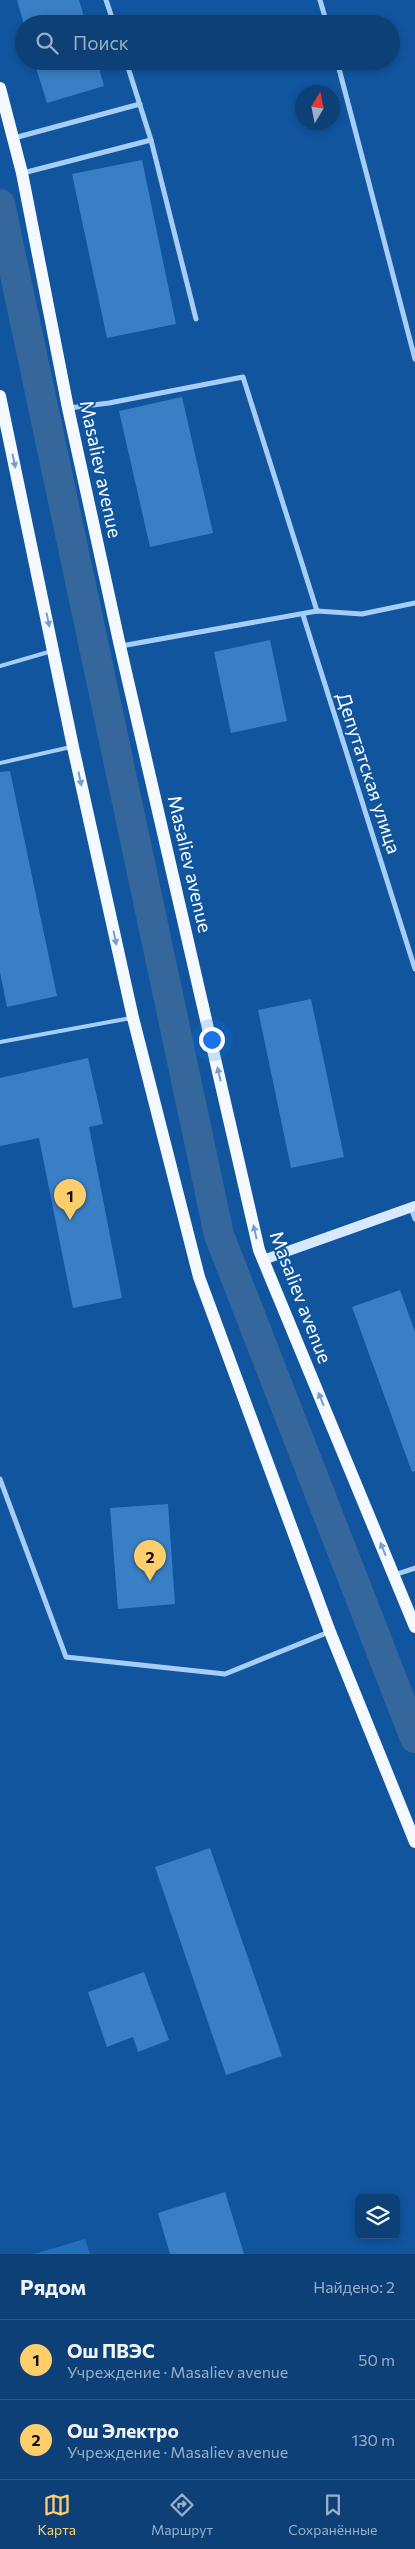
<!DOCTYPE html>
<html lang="ru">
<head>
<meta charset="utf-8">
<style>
	:root { --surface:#0c4076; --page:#1a4b7e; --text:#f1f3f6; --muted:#9aafc5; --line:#2c5988; --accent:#ffcd6a }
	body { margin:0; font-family:Commissioner,sans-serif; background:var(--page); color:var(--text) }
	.controls { position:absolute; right:15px; bottom:15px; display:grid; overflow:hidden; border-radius:8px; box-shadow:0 2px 8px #0003 }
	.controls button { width:45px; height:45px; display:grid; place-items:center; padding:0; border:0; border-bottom:1px solid var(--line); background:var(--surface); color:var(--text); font:25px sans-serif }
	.compass { position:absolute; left:295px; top:85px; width:45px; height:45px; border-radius:50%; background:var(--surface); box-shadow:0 2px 8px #0003; rotate:10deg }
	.you { position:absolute; left:211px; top:1039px; width:18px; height:18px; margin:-12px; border:4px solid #fff; border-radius:50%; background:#1a73e8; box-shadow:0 0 0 8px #1a73e833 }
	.badge { display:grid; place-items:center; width:32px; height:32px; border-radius:50%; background:var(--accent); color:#111; font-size:16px; font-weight:700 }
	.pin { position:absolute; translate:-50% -41px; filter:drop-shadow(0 1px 2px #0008) }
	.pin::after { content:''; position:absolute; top:26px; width:18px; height:15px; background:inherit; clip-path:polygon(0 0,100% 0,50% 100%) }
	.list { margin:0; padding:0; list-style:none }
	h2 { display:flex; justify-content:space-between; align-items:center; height:65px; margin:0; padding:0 20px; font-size:21px }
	h2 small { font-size:16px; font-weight:400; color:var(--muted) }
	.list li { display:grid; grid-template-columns:32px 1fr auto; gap:15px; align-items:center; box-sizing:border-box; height:80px; padding:0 20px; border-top:1px solid var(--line) }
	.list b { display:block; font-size:19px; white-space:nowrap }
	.list p { margin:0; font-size:16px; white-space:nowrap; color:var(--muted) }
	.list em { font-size:16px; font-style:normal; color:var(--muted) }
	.icon { flex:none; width:28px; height:28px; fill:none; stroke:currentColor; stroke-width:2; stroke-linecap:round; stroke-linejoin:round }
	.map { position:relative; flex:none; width:415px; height:2254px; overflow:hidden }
	.search { position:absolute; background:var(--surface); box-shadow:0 2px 8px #0003; left:15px; right:15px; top:15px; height:55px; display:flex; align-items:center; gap:12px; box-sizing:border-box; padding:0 18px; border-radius:28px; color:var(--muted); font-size:19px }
	.sheet { height:225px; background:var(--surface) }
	nav { display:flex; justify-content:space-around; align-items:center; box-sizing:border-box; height:70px; border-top:1px solid var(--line); background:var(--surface); font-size:14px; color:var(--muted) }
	nav a { display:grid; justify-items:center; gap:2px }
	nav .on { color:var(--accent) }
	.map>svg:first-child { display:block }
	.green { fill:#2270bc }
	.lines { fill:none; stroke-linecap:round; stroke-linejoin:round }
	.canal { stroke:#35679c; stroke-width:30 }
	.building { fill:#397fc5 }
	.lane { stroke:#a6cdf5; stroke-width:4 }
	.street { stroke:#a6cdf5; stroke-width:5 }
	.secondary { stroke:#d6e9fe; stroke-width:10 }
	.primary { stroke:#f4f9ff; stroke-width:12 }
	.oneway { fill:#779fca }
	.labels { text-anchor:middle; stroke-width:4; stroke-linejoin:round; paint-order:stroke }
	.street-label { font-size:19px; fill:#fff; stroke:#10559e }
</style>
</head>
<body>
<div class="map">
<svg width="415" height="2254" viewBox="0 0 415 2254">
	<rect width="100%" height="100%" fill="#10559e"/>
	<polygon class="green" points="85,2239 90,2254 34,2254"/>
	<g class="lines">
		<polyline class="canal" points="0,204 219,1235 415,1738"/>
	</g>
	<g class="building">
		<polygon points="17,0 79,0 86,24 24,25"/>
		<polygon points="34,61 97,61 104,86 47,103"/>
		<polygon points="142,160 176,324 107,338 72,174"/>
		<polygon points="182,397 213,533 150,547 119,411"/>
		<polygon points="270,640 287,721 231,733 214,652"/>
		<polygon points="10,771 57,996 7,1007 0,972 0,772"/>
		<polygon points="311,999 344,1157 291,1168 258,1010"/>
		<polygon points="88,1058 103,1124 89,1127 122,1298 73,1308 39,1138 0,1146 0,1078"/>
		<polygon points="400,1290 415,1332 415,1471 412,1472 352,1307"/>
		<polygon points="168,1504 175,1604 118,1609 110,1508"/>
		<polygon points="210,1848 282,2056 226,2075 155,1867"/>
		<polygon points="144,1972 169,2040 138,2052 133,2037 107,2047 88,1992"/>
		<polygon points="225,2192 244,2254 170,2254 158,2213"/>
	</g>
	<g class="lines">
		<g class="lane">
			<polyline points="0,666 52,651"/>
			<polyline points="0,763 71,747"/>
			<polyline points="0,1042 131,1018"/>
		</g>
		<g class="street">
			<polyline points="106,0 114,24"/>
			<polyline points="320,0 327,24"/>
			<polyline points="126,61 151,140 196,319"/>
			<polyline points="337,61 415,359"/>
			<polyline points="14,138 140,104"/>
			<polyline points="23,173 151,140"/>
			<polyline points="69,408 109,403 243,377 317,611"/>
			<polyline points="303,615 415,969"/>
			<polyline points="121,646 317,611 362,614 415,603"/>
			<polyline points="411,1208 415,1219"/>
			<polyline points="0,1479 66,1657 225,1674 329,1632"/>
			<polyline points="394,1575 415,1568"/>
		</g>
		<polyline class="secondary" points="263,1260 415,1206"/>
		<g class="primary">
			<polyline points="0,88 22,173 68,408 120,646 259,1250 415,1627"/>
			<polyline points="0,396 73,747 133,1018 199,1277 330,1632 415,1842"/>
		</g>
	</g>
	<defs><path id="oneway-solid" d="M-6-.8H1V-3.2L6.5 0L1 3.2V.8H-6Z" transform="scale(1.25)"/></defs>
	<g class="oneway">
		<use href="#oneway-solid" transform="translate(14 461) rotate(78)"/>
		<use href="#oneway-solid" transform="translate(48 620) rotate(78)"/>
		<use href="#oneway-solid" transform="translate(80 779) rotate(78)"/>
		<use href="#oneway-solid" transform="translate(115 938) rotate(78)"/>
		<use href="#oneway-solid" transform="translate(219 1074) rotate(-103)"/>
		<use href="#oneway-solid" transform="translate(255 1232) rotate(-103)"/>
		<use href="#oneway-solid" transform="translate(321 1399) rotate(-112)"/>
		<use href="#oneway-solid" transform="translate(383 1549) rotate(-112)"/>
	</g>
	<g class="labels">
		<g class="street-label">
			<text transform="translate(101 469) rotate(78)" y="7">Masaliev avenue</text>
			<text transform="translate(369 773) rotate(72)" y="7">Депутатская улица</text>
			<text transform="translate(190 864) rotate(77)" y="7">Masaliev avenue</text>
			<text transform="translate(301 1297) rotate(69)" y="7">Masaliev avenue</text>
		</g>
	</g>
</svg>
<div class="controls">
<button><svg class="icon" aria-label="layers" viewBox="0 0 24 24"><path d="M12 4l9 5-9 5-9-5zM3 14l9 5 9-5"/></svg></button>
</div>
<svg class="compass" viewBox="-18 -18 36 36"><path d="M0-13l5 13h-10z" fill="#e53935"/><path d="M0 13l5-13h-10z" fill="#9aafc5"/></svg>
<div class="you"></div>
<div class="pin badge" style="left:70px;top:1220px">1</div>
<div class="pin badge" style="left:150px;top:1581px">2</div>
<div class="search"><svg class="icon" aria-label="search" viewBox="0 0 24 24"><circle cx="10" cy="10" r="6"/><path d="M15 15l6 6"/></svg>Поиск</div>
</div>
<section class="sheet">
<h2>Рядом<small>Найдено: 2</small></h2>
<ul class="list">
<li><span class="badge">1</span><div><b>Ош ПВЭС</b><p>Учреждение · Masaliev avenue</p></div><em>50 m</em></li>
<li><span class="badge">2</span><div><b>Ош Электро</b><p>Учреждение · Masaliev avenue</p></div><em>130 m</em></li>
</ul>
</section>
<nav>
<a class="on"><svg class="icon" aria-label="map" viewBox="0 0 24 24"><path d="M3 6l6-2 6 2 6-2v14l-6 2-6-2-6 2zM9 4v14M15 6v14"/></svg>Карта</a>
<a><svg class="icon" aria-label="directions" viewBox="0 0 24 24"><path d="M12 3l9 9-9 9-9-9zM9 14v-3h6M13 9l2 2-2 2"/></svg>Маршрут</a>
<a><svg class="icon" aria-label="saved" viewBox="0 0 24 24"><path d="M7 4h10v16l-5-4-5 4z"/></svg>Сохранённые</a>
</nav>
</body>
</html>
